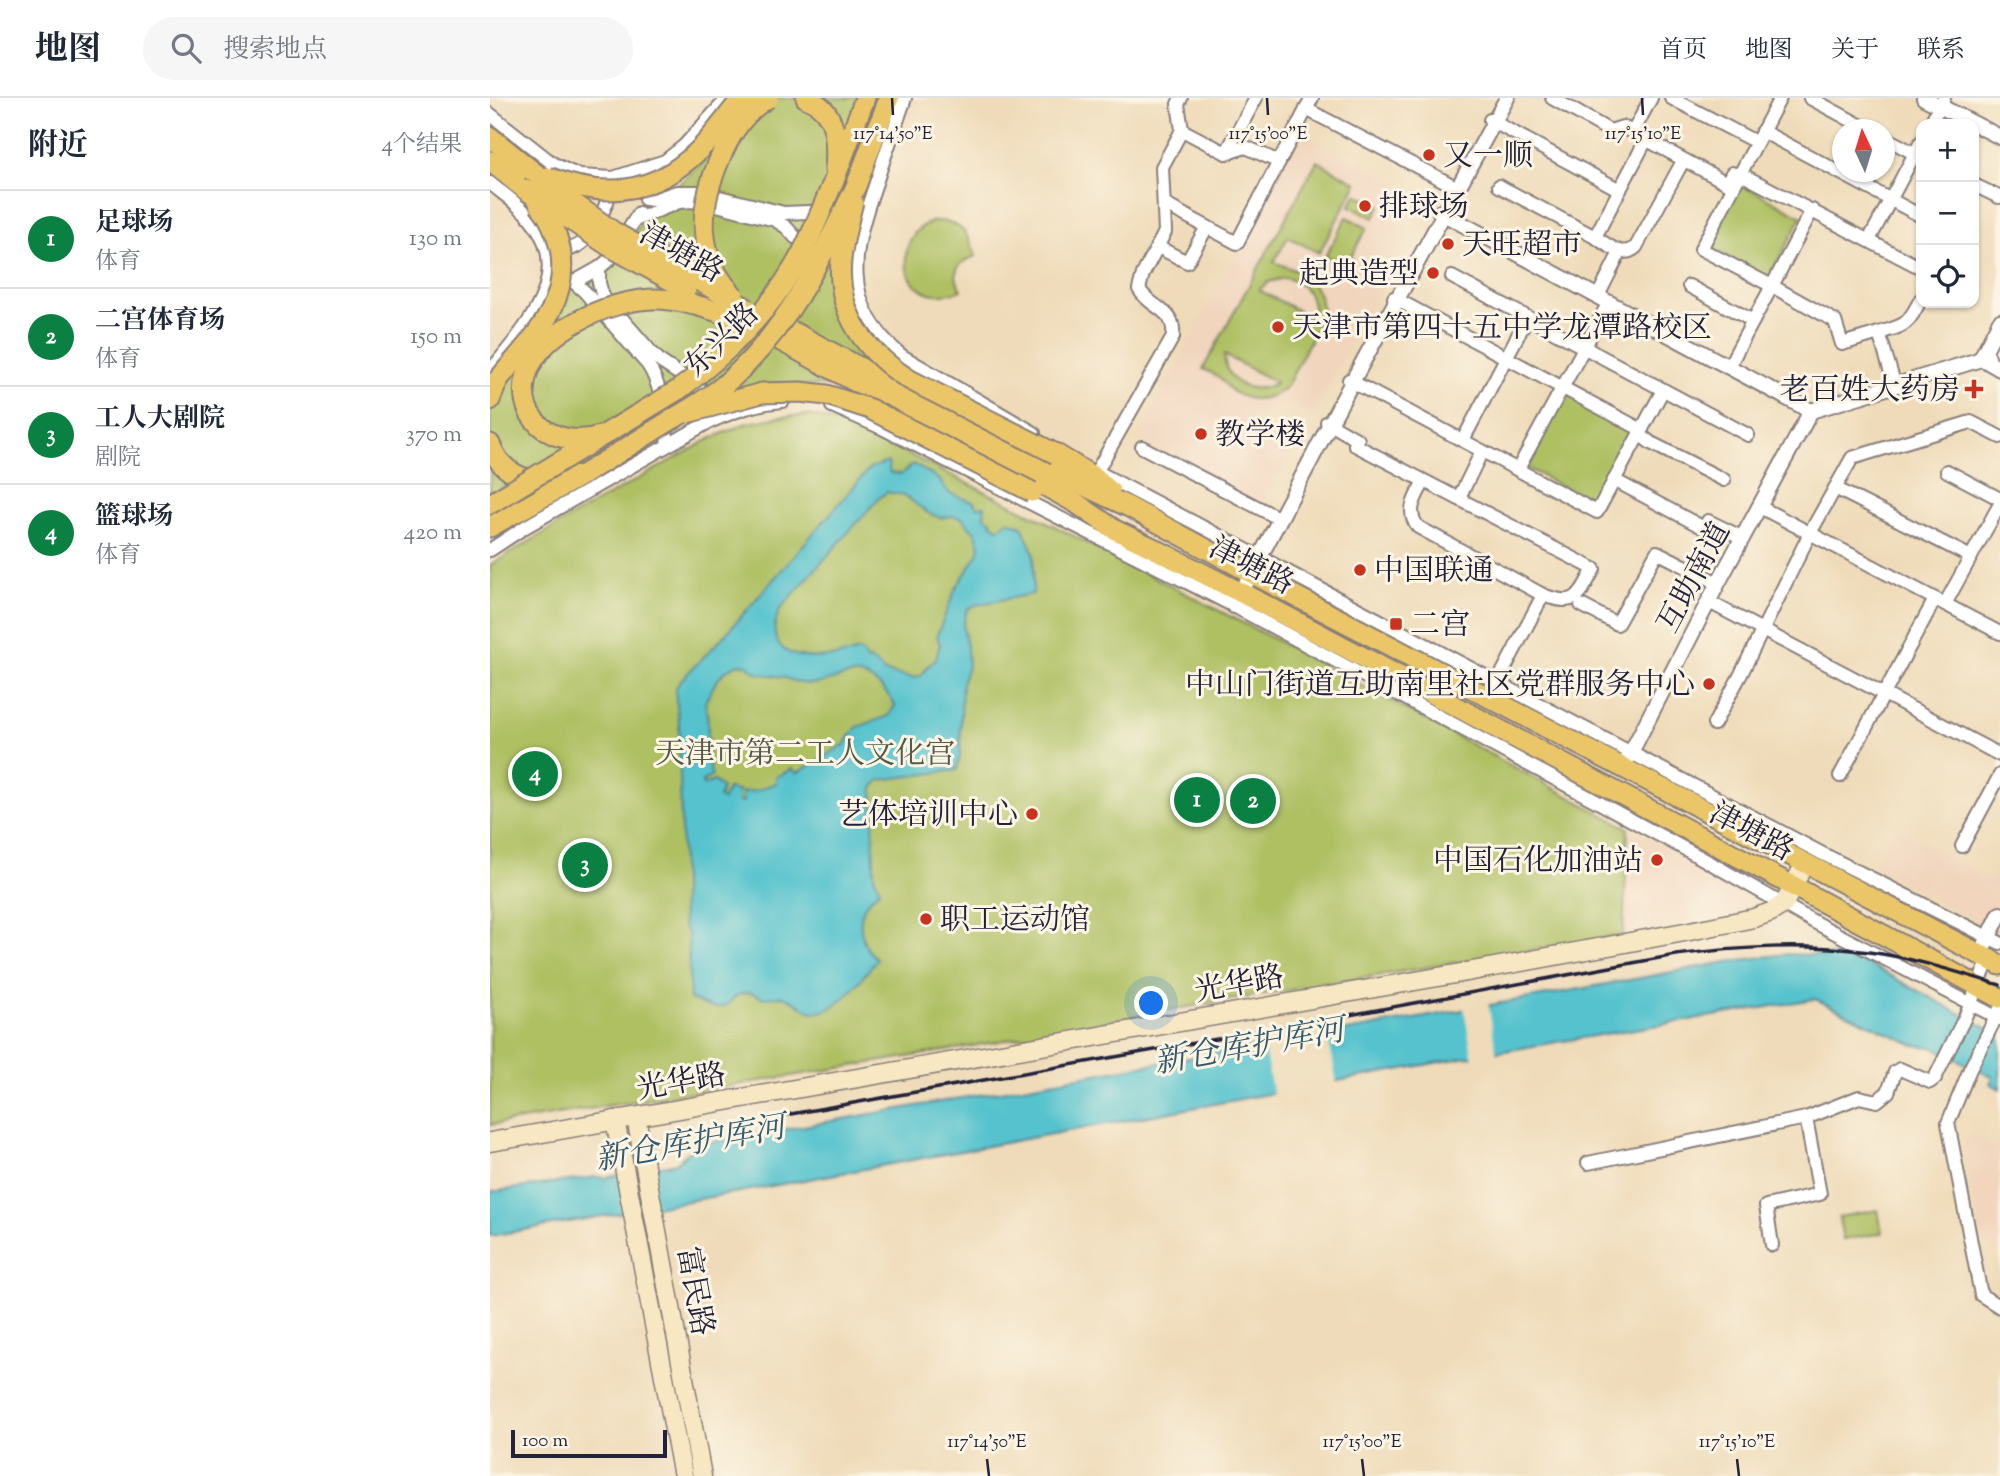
<!DOCTYPE html>
<html lang="zh">
<head>
<meta charset="utf-8">
<style>
	:root { --surface:#fff; --page:#f6f6f7; --text:#1f2937; --muted:#747a83; --line:#e0e1e3; --accent:#0b8043 }
	body { margin:0; font-family:"Sorts Mill Goudy","Noto Serif SC",serif; background:var(--page); color:var(--text) }
	.controls { position:absolute; right:21px; top:21px; display:grid; overflow:hidden; border-radius:14px; box-shadow:0 2px 5px #0004 }
	.controls button { width:63px; height:63px; display:grid; place-items:center; padding:0; border:0; border-bottom:2px solid var(--line); background:var(--surface); color:var(--text); font:35px sans-serif }
	.compass { position:absolute; left:1342px; top:21px; width:63px; height:63px; border-radius:50%; background:var(--surface); box-shadow:0 2px 5px #0004; rotate:356deg }
	.scale { position:absolute; left:21px; bottom:18px; width:156px; box-sizing:border-box; padding-left:7px; border:4px solid #22223b; border-top:0; font-size:19px; line-height:24px; white-space:nowrap; color:#22223b; -webkit-text-stroke:5px #fcf5e5; paint-order:stroke }
	.you { position:absolute; left:662px; top:906px; width:24px; height:24px; margin:-18px; border:5px solid #fff; border-radius:50%; background:#1a73e8; box-shadow:0 0 0 10px #1a73e833 }
	.badge { display:grid; place-items:center; width:46px; height:46px; border-radius:50%; background:var(--accent); color:#fff; font-size:23px; font-weight:700 }
	.pin { position:absolute; translate:-50% -50%; border:4px solid #fff; box-shadow:0 2px 7px #0006 }
	.list { margin:0; padding:0; list-style:none }
	h2 { display:flex; justify-content:space-between; align-items:center; height:91px; margin:0; padding:0 28px; font-size:30px }
	h2 small { font-size:23px; font-weight:400; color:var(--muted) }
	.list li { display:grid; grid-template-columns:46px 1fr auto; gap:21px; align-items:center; box-sizing:border-box; height:98px; padding:0 28px; border-top:2px solid var(--line) }
	.list b { display:block; font-size:26px; white-space:nowrap }
	.list p { margin:0; font-size:23px; white-space:nowrap; color:var(--muted) }
	.list em { font-size:23px; font-style:normal; color:var(--muted) }
	.icon { flex:none; width:38px; height:38px; fill:none; stroke:currentColor; stroke-width:2; stroke-linecap:round; stroke-linejoin:round }
	.map { position:relative; flex:none; width:1510px; height:1378px; overflow:hidden }
	header { display:flex; align-items:center; gap:42px; box-sizing:border-box; height:98px; padding:0 35px; background:var(--surface); border-bottom:2px solid var(--line) }
	header strong { font-size:33px }
	nav { display:flex; gap:38px; margin-inline-start:auto; font-size:24px }
	.search { width:490px; height:63px; background:var(--page); display:flex; align-items:center; gap:18px; box-sizing:border-box; padding:0 24px; border-radius:38px; color:var(--muted); font-size:26px }
	main { display:flex }
	aside { flex:1; background:var(--surface) }
	.map>svg:first-child { display:block }
	.built { fill:#f1d5bd }
	.green { fill:#afc063; stroke:#68714f; stroke-width:2; fill-rule:evenodd }
	.water { fill:#55c2cd; stroke:#3c7284; stroke-width:2; fill-rule:evenodd }
	.pier { fill:#efdbb9 }
	.lines { fill:none; stroke-linecap:round; stroke-linejoin:round }
	.minor-casing { stroke:#887e7a; stroke-width:16 }
	.tertiary-casing { stroke:#887e7a; stroke-width:18 }
	.secondary-casing { stroke:#887e7a; stroke-width:21 }
	.primary-casing { stroke:#887e7a; stroke-width:23 }
	.trunk-casing { stroke:#887e7a; stroke-width:23 }
	.minor { stroke:#fff; stroke-width:12 }
	.tertiary { stroke:#fff; stroke-width:14 }
	.secondary { stroke:#f7e8c3; stroke-width:18 }
	.primary { stroke:#ebc669; stroke-width:19 }
	.trunk { stroke:#ebc669; stroke-width:19 }
	.rail { stroke:#22223b; stroke-width:3.5 }
	.primary-bridge-casing { stroke:#887e7a; stroke-width:23; stroke-linecap:butt }
	.trunk-bridge-casing { stroke:#887e7a; stroke-width:23; stroke-linecap:butt }
	.primary-bridge { stroke:#ebc669; stroke-width:19 }
	.trunk-bridge { stroke:#ebc669; stroke-width:19 }
	.ticks { fill:none; stroke:#22223b; stroke-width:2.5 }
	.poi-dot { fill:#c8321e; stroke:#fcf5e5; stroke-width:2.5 }
	.labels { text-anchor:middle; stroke-width:6; stroke-linejoin:round; paint-order:stroke }
	.poi-label { font-size:30px; fill:#22223b; stroke:#fcf5e5; text-anchor:start }
	.street-label { font-size:30px; fill:#22223b; stroke:#fcf5e5 }
	.park-label { font-size:30px; fill:#535949; stroke:#fcf5e5 }
	.water-label { font-size:32px; font-style:italic; fill:#345a6e; stroke:#fcf5e5 }
	.ticks-label { font-size:18px; text-anchor:middle; fill:#22223b; stroke:#fcf5e5; stroke-width:6; stroke-linejoin:round; paint-order:stroke }
</style>
</head>
<body>
<header>
<strong>地图</strong>
<div class="search"><svg class="icon" aria-label="search" viewBox="0 0 24 24"><circle cx="10" cy="10" r="6"/><path d="M15 15l6 6"/></svg>搜索地点</div>
<nav><a>首页</a><a>地图</a><a>关于</a><a>联系</a></nav>
</header>
<main>
<aside>
<h2>附近<small>4个结果</small></h2>
<ul class="list">
<li><span class="badge">1</span><div><b>足球场</b><p>体育</p></div><em>130 m</em></li>
<li><span class="badge">2</span><div><b>二宫体育场</b><p>体育</p></div><em>150 m</em></li>
<li><span class="badge">3</span><div><b>工人大剧院</b><p>剧院</p></div><em>370 m</em></li>
<li><span class="badge">4</span><div><b>篮球场</b><p>体育</p></div><em>420 m</em></li>
</ul>
</aside>
<div class="map">
<svg width="1510" height="1378" viewBox="0 0 1510 1378">
	<rect width="100%" height="100%" fill="#fcf5e5"/>
	<filter id="ink" filterUnits="userSpaceOnUse"><feTurbulence type="fractalNoise" baseFrequency=".0143" numOctaves="2"/><feDisplacementMap in="SourceGraphic" scale="14" xChannelSelector="R" yChannelSelector="G"/><feConvolveMatrix kernelMatrix="1 2 1 2 8 2 1 2 1" color-interpolation-filters="sRGB"/></filter>
	<filter id="wash" filterUnits="userSpaceOnUse"><feTurbulence type="fractalNoise" baseFrequency=".00686" numOctaves="4" result="noise"/><feDisplacementMap in="SourceGraphic" scale="28" xChannelSelector="R" yChannelSelector="G"/><feGaussianBlur stdDeviation="1.57" result="paint"/><feColorMatrix in="noise" values="0 0 0 0 0 0 0 0 0 0 0 0 0 0 0 0 0 1.4 0 .05"/><feComposite in="paint" operator="in"/></filter>
	<g filter="url(#wash)">
		<rect width="100%" height="100%" fill="#efdbb9"/>
		<g class="built">
			<polygon points="810,34 925,95 904,135 916,141 823,318 799,306 771,314 766,323 807,345 772,409 646,341"/>
			<polygon points="1405,729 1502,782 1510,767 1510,835 1383,769"/>
			<polygon points="1138,730 1256,794 1258,805 1250,811 1133,837"/>
			<polygon points="1481,1036 1505,1049 1510,1040 1510,1155 1490,1144 1475,1047"/>
		</g>
		<g class="green">
			<polygon points="261,0 395,0 364,86 359,185 365,210 414,324 340,288 274,286 141,312 0,396 0,307 75,206 81,187 120,171 136,151 163,105 185,90 215,62 247,15"/>
			<path d="M 827,63 L 867,85 L 829,155 L 798,139 L 784,164 L 809,174 L 820,181 L 830,198 L 832,211 L 830,223 L 797,288 C 783,302 761,305 745,295 C 738,291 734,284 728,279 C 724,276 718,273 713,271 ZM 795,180 C 814,184 827,200 822,220 L 769,192 L 778,184 ZM 734,257 L 786,284 L 786,285 C 761,298 736,286 734,257 Z"/>
			<polygon points="1248,84 1312,119 1278,181 1215,146"/>
			<polygon points="866,96 890,108 884,120 860,108"/>
			<polygon points="857,119 877,130 855,169 835,158"/>
			<path d="M 446,123 C 471,123 478,135 486,158 C 466,165 461,173 471,192 C 407,216 399,132 446,123 Z"/>
			<polygon points="1074,293 1146,332 1106,407 1035,369"/>
			<polygon points="318,317 358,327 539,415 796,547 1138,730 1133,837 679,912 466,951 0,1027 0,467 98,409 218,342 254,326 289,319"/>
			<polygon points="1388,1112 1392,1135 1353,1142 1349,1119"/>
		</g>
		<g class="water">
			<path d="M 398,364 L 400,375 L 411,376 L 423,366 L 449,381 L 459,395 L 484,404 L 487,409 L 495,408 L 494,418 L 501,423 L 504,428 L 509,430 L 518,423 L 532,428 L 544,456 L 543,496 L 485,507 L 477,512 L 473,528 L 477,550 L 478,568 L 472,585 L 470,658 L 467,672 L 390,682 L 383,690 L 384,778 L 390,791 C 385,796 379,802 375,808 C 366,826 372,849 387,861 C 374,877 347,918 323,914 C 313,912 305,902 295,899 C 288,896 281,901 274,900 C 269,899 265,895 259,895 C 245,895 245,901 236,907 C 225,914 210,905 200,901 L 198,837 L 193,827 L 189,625 L 185,592 L 190,583 L 236,536 L 380,370 ZM 397,394 L 414,397 L 438,415 L 451,420 L 463,418 L 472,420 L 485,434 L 490,448 L 488,456 L 466,490 L 447,537 L 450,547 L 445,562 L 437,569 L 432,577 L 424,580 L 395,574 L 381,562 L 378,563 L 375,561 L 374,556 L 369,553 C 335,564 265,568 290,511 L 389,400 ZM 249,566 L 257,567 C 269,579 271,575 286,578 C 297,579 307,586 318,586 C 331,587 343,581 356,578 C 377,572 395,590 405,607 L 399,618 L 367,629 L 355,646 L 307,675 L 302,671 L 286,679 L 286,685 L 265,693 L 252,694 L 253,704 L 248,704 L 248,693 L 237,691 L 233,702 L 229,700 L 232,690 L 224,683 L 214,687 L 212,683 L 222,678 C 213,655 222,627 215,605 C 223,588 230,572 249,566 Z"/>
			<polygon points="1296,856 1351,858 1371,862 1510,937 1510,991 1500,985 1503,979 1442,949 1424,947 1325,901 972,960 266,1091 0,1138 0,1094 106,1079 115,1080 186,1065 206,1047 764,948 776,953 838,941 852,934 1243,863"/>
		</g>
		<g class="pier">
			<polygon points="998,905 1007,958 983,962 974,910"/>
			<polygon points="838,937 847,986 783,997 774,949"/>
		</g>
	</g>
	<g filter="url(#ink)">
		<g class="lines">
			<defs>
				<g id="minor">
					<path d="M 415,0 C 406,27 396,54 387,82 C 363,150 348,205 412,258 L 544,335"/>
					<polyline points="1062,0 1120,33 1133,29 1237,85 1242,75"/>
					<polyline points="1181,0 1260,41"/>
					<polyline points="1290,0 1211,151 1282,188 1322,112"/>
					<polyline points="1320,0 1379,32"/>
					<polyline points="816,11 968,90"/>
					<polyline points="0,16 62,65 78,73 90,78 123,80 175,63 194,48 238,0"/>
					<polyline points="1000,22 1130,92"/>
					<polyline points="1440,26 1454,0"/>
					<polyline points="692,32 736,55 766,0"/>
					<polyline points="1272,33 1431,118"/>
					<polyline points="1143,34 1161,0"/>
					<polyline points="1394,39 1431,59"/>
					<polyline points="736,55 756,49 789,64"/>
					<polyline points="1249,75 1431,170"/>
					<path d="M 0,85 C 13,96 30,107 41,121 C 87,178 34,230 0,274"/>
					<polyline points="1484,87 1509,99"/>
					<polyline points="1009,88 1105,139 1156,42"/>
					<polyline points="155,101 163,102 187,94 209,94 294,115 343,113 360,115"/>
					<polyline points="674,106 747,145 822,0"/>
					<polyline points="145,122 189,104 202,103 223,106 285,122 296,129 305,139 323,149"/>
					<path d="M 1105,139 C 1118,147 1133,161 1146,149 L 1193,63"/>
					<polyline points="1379,142 1431,44"/>
					<polyline points="668,149 697,164 717,129"/>
					<path d="M 66,155 C 75,153 85,151 93,144 C 106,133 118,104 122,88"/>
					<polyline points="109,170 109,185 113,199 161,254 171,264 197,281 224,301"/>
					<polyline points="962,179 1258,337"/>
					<path d="M 65,182 L 84,184 L 95,194 L 158,267 C 173,290 174,320 178,346"/>
					<polyline points="84,184 109,170 121,160 149,115"/>
					<polyline points="1199,188 1263,223 1282,188 1345,223 1352,246 1389,235 1405,288"/>
					<polyline points="1108,198 1130,154"/>
					<polyline points="904,200 1152,332"/>
					<path d="M 1389,235 C 1417,227 1417,227 1431,201"/>
					<polyline points="1239,268 1263,223"/>
					<polyline points="859,282 1107,414 1173,292"/>
					<polyline points="342,308 392,330 742,507 1208,758 1326,825 1510,921"/>
					<path d="M 837,324 L 868,342 L 865,347 L 1104,471 C 1089,498 1087,510 1053,497 L 928,429 C 915,413 926,399 934,383"/>
					<polyline points="1149,336 1161,345 1234,382"/>
					<polyline points="973,342 1037,220"/>
					<polyline points="652,349 790,421"/>
					<polyline points="1028,371 1119,204"/>
					<polyline points="1457,373 1510,401"/>
					<polyline points="608,374 1333,756 1510,845"/>
					<path d="M 604,378 L 683,239 C 686,210 661,212 649,191 L 653,176 L 675,134 L 672,69 L 692,32 L 688,6 L 691,0"/>
					<polyline points="1124,382 1214,430 1218,423 1253,440"/>
					<polyline points="1345,390 1481,459"/>
					<polyline points="969,400 992,353"/>
					<polyline points="1270,409 1510,535"/>
					<path d="M 0,452 L 35,429 L 215,326 C 241,314 265,305 293,303"/>
					<polyline points="1219,504 1510,657"/>
					<polyline points="1455,506 1510,406"/>
					<polyline points="1091,507 1127,526 1167,454 1228,485"/>
					<polyline points="1005,589 1053,497"/>
					<polyline points="1224,626 1251,576 1320,435 1362,360 1481,324 1510,339"/>
					<polyline points="1350,678 1445,501"/>
					<polyline points="1472,748 1510,677"/>
					<polyline points="1510,911 1480,971 1458,1025 1491,1197 1510,1209"/>
					<polyline points="1098,1065 1316,1020 1369,999 1387,1003 1398,994 1405,974 1410,971 1440,984 1445,980 1475,919 1499,861"/>
					<polyline points="1282,1147 1276,1108 1330,1096 1316,1020"/>
				</g>
				<g id="tertiary">
					<polyline points="1434,0 1510,39"/>
					<polyline points="950,114 1321,313"/>
					<polyline points="1491,260 1510,223"/>
					<polyline points="1491,260 1510,271"/>
					<polyline points="1321,313 1498,259"/>
					<polyline points="744,508 862,284 1017,0"/>
					<polyline points="1133,670 1228,485 1321,313"/>
					<polyline points="1490,857 1510,816"/>
				</g>
				<g id="secondary">
					<polyline points="146,1019 212,1378"/>
					<polyline points="125,1022 193,1378"/>
					<polyline points="0,1044 977,874 1200,833 1264,820 1281,814 1294,806 1315,765"/>
				</g>
				<g id="primary">
					<path d="M 316,0 C 348,12 347,44 345,73"/>
					<polyline points="0,39 41,72"/>
					<polyline points="0,63 36,92"/>
					<polyline points="251,221 586,405 625,432 659,448 779,509 1303,788 1510,900"/>
					<polyline points="290,227 577,380 637,408 761,475 1510,867"/>
					<polyline points="0,302 8,282"/>
					<path d="M 0,346 C 14,384 52,389 87,378"/>
					<polyline points="566,356 604,379 620,393"/>
				</g>
				<g id="trunk">
					<polyline points="345,80 375,0"/>
					<polyline points="366,88 399,0"/>
					<polyline points="0,429 94,376"/>
				</g>
			</defs>
			<use href="#minor" class="minor-casing"/>
			<use href="#tertiary" class="tertiary-casing"/>
			<use href="#secondary" class="secondary-casing"/>
			<use href="#primary" class="primary-casing"/>
			<use href="#trunk" class="trunk-casing"/>
			<use href="#minor" class="minor"/>
			<use href="#tertiary" class="tertiary"/>
			<use href="#secondary" class="secondary"/>
			<use href="#primary" class="primary"/>
			<use href="#trunk" class="trunk"/>
			<path class="rail" d="M 278,1020 L 767,934 L 1186,857 C 1250,849 1314,845 1379,854 C 1424,860 1467,874 1510,887"/>
			<defs>
				<g id="primary-bridge">
					<polyline points="41,72 85,106 124,134 258,211"/>
					<path d="M 58,79 C 113,101 163,97 207,54 C 224,38 237,18 252,0"/>
					<polyline points="36,92 119,148 196,191"/>
					<path d="M 363,104 C 358,123 353,143 351,162 C 346,216 377,255 420,282 L 566,356"/>
					<path d="M 244,198 C 204,156 209,107 231,58 C 242,33 255,14 278,0"/>
					<path d="M 8,282 C 41,241 81,207 70,150 C 66,133 60,119 49,106"/>
					<polyline points="197,315 272,295 310,294 337,297 380,311 542,394"/>
					<path d="M 110,338 C 63,353 18,317 40,268 C 60,228 125,200 168,201 C 196,202 224,213 251,221"/>
				</g>
				<g id="trunk-bridge">
					<path d="M 94,376 C 121,359 149,342 176,325 C 196,313 216,302 234,287 C 297,234 331,161 366,88"/>
					<path d="M 0,406 L 188,292 C 240,254 286,207 315,149 C 326,127 335,103 345,80"/>
				</g>
			</defs>
			<use href="#primary-bridge" class="primary-bridge-casing"/>
			<use href="#trunk-bridge" class="trunk-bridge-casing"/>
			<use href="#primary-bridge" class="primary-bridge"/>
			<use href="#trunk-bridge" class="trunk-bridge"/>
		</g>
	</g>
	<path class="ticks" d="M 402,0 L 403,17M 777,0 L 778,17M 1152,0 L 1153,17M 497,1361 L 499,1378M 872,1361 L 874,1378M 1247,1361 L 1249,1378"/>
	<g class="poi-dot">
		<circle cx="939" cy="57" r="7"/>
		<circle cx="875" cy="108" r="7"/>
		<circle cx="958" cy="146" r="7"/>
		<circle cx="943" cy="175" r="7"/>
		<circle cx="788" cy="229" r="7"/>
		<path d="M1480.5 280.5h7v7h7v7h-7v7h-7v-7h-7v-7h7z"/>
		<circle cx="711" cy="336" r="7"/>
		<circle cx="870" cy="472" r="7"/>
		<rect x="899" y="519" width="14" height="14" rx="3.5"/>
		<circle cx="1219" cy="586" r="7"/>
		<circle cx="542" cy="716" r="7"/>
		<circle cx="1167" cy="762" r="7"/>
		<circle cx="436" cy="821" r="7"/>
	</g>
	<g class="labels">
		<g class="poi-label">
			<text x="953" y="67">又一顺</text>
			<text x="889" y="118">排球场</text>
			<text x="972" y="156">天旺超市</text>
			<text x="929" y="185" text-anchor="end">起典造型</text>
			<text x="802" y="239">天津市第四十五中学龙潭路校区</text>
			<text x="1470" y="301" text-anchor="end">老百姓大药房</text>
			<text x="725" y="346">教学楼</text>
			<text x="884" y="482">中国联通</text>
			<text x="920" y="536">二宫</text>
			<text x="1205" y="596" text-anchor="end">中山门街道互助南里社区党群服务中心</text>
			<text x="528" y="726" text-anchor="end">艺体培训中心</text>
			<text x="1153" y="772" text-anchor="end">中国石化加油站</text>
			<text x="450" y="831">职工运动馆</text>
		</g>
		<g class="street-label">
			<text transform="translate(192 154) rotate(29)" y="10">津塘路</text>
			<text transform="translate(231 241) rotate(-45)" y="10">东兴路</text>
			<text transform="translate(762 467) rotate(27)" y="10">津塘路</text>
			<text transform="translate(1203 479) rotate(-62)" y="10">互助南道</text>
			<text transform="translate(1262 733) rotate(28)" y="10">津塘路</text>
			<text transform="translate(749 885) rotate(-10)" y="10">光华路</text>
			<text transform="translate(191 983) rotate(-10)" y="10">光华路</text>
			<text transform="translate(206 1193) rotate(80)" y="10">富民路</text>
		</g>
		<g class="park-label">
			<text x="315" y="665">天津市第二工人文化宫</text>
		</g>
		<g class="water-label">
			<text transform="translate(759 947) rotate(-10)" y="11">新仓库护库河</text>
			<text transform="translate(200 1044) rotate(-10)" y="11">新仓库护库河</text>
		</g>
	</g>
	<g class="ticks-label">
		<text x="403" y="41">117°14'50"E</text>
		<text x="778" y="41">117°15'00"E</text>
		<text x="1153" y="41">117°15'10"E</text>
		<text x="497" y="1349">117°14'50"E</text>
		<text x="872" y="1349">117°15'00"E</text>
		<text x="1247" y="1349">117°15'10"E</text>
	</g>
</svg>
<div class="controls">
<button>+</button>
<button>−</button>
<button><svg class="icon" aria-label="locate" viewBox="0 0 24 24"><circle cx="12" cy="12" r="6"/><path d="M12 2v4M12 18v4M2 12h4M18 12h4"/></svg></button>
</div>
<svg class="compass" viewBox="-18 -18 36 36"><path d="M0-13l5 13h-10z" fill="#e53935"/><path d="M0 13l5-13h-10z" fill="#747a83"/></svg>
<div class="scale">100 m</div>
<div class="you"></div>
<div class="pin badge" style="left:707px;top:702px">1</div>
<div class="pin badge" style="left:763px;top:703px">2</div>
<div class="pin badge" style="left:95px;top:767px">3</div>
<div class="pin badge" style="left:45px;top:676px">4</div>
</div>
</main>
</body>
</html>
